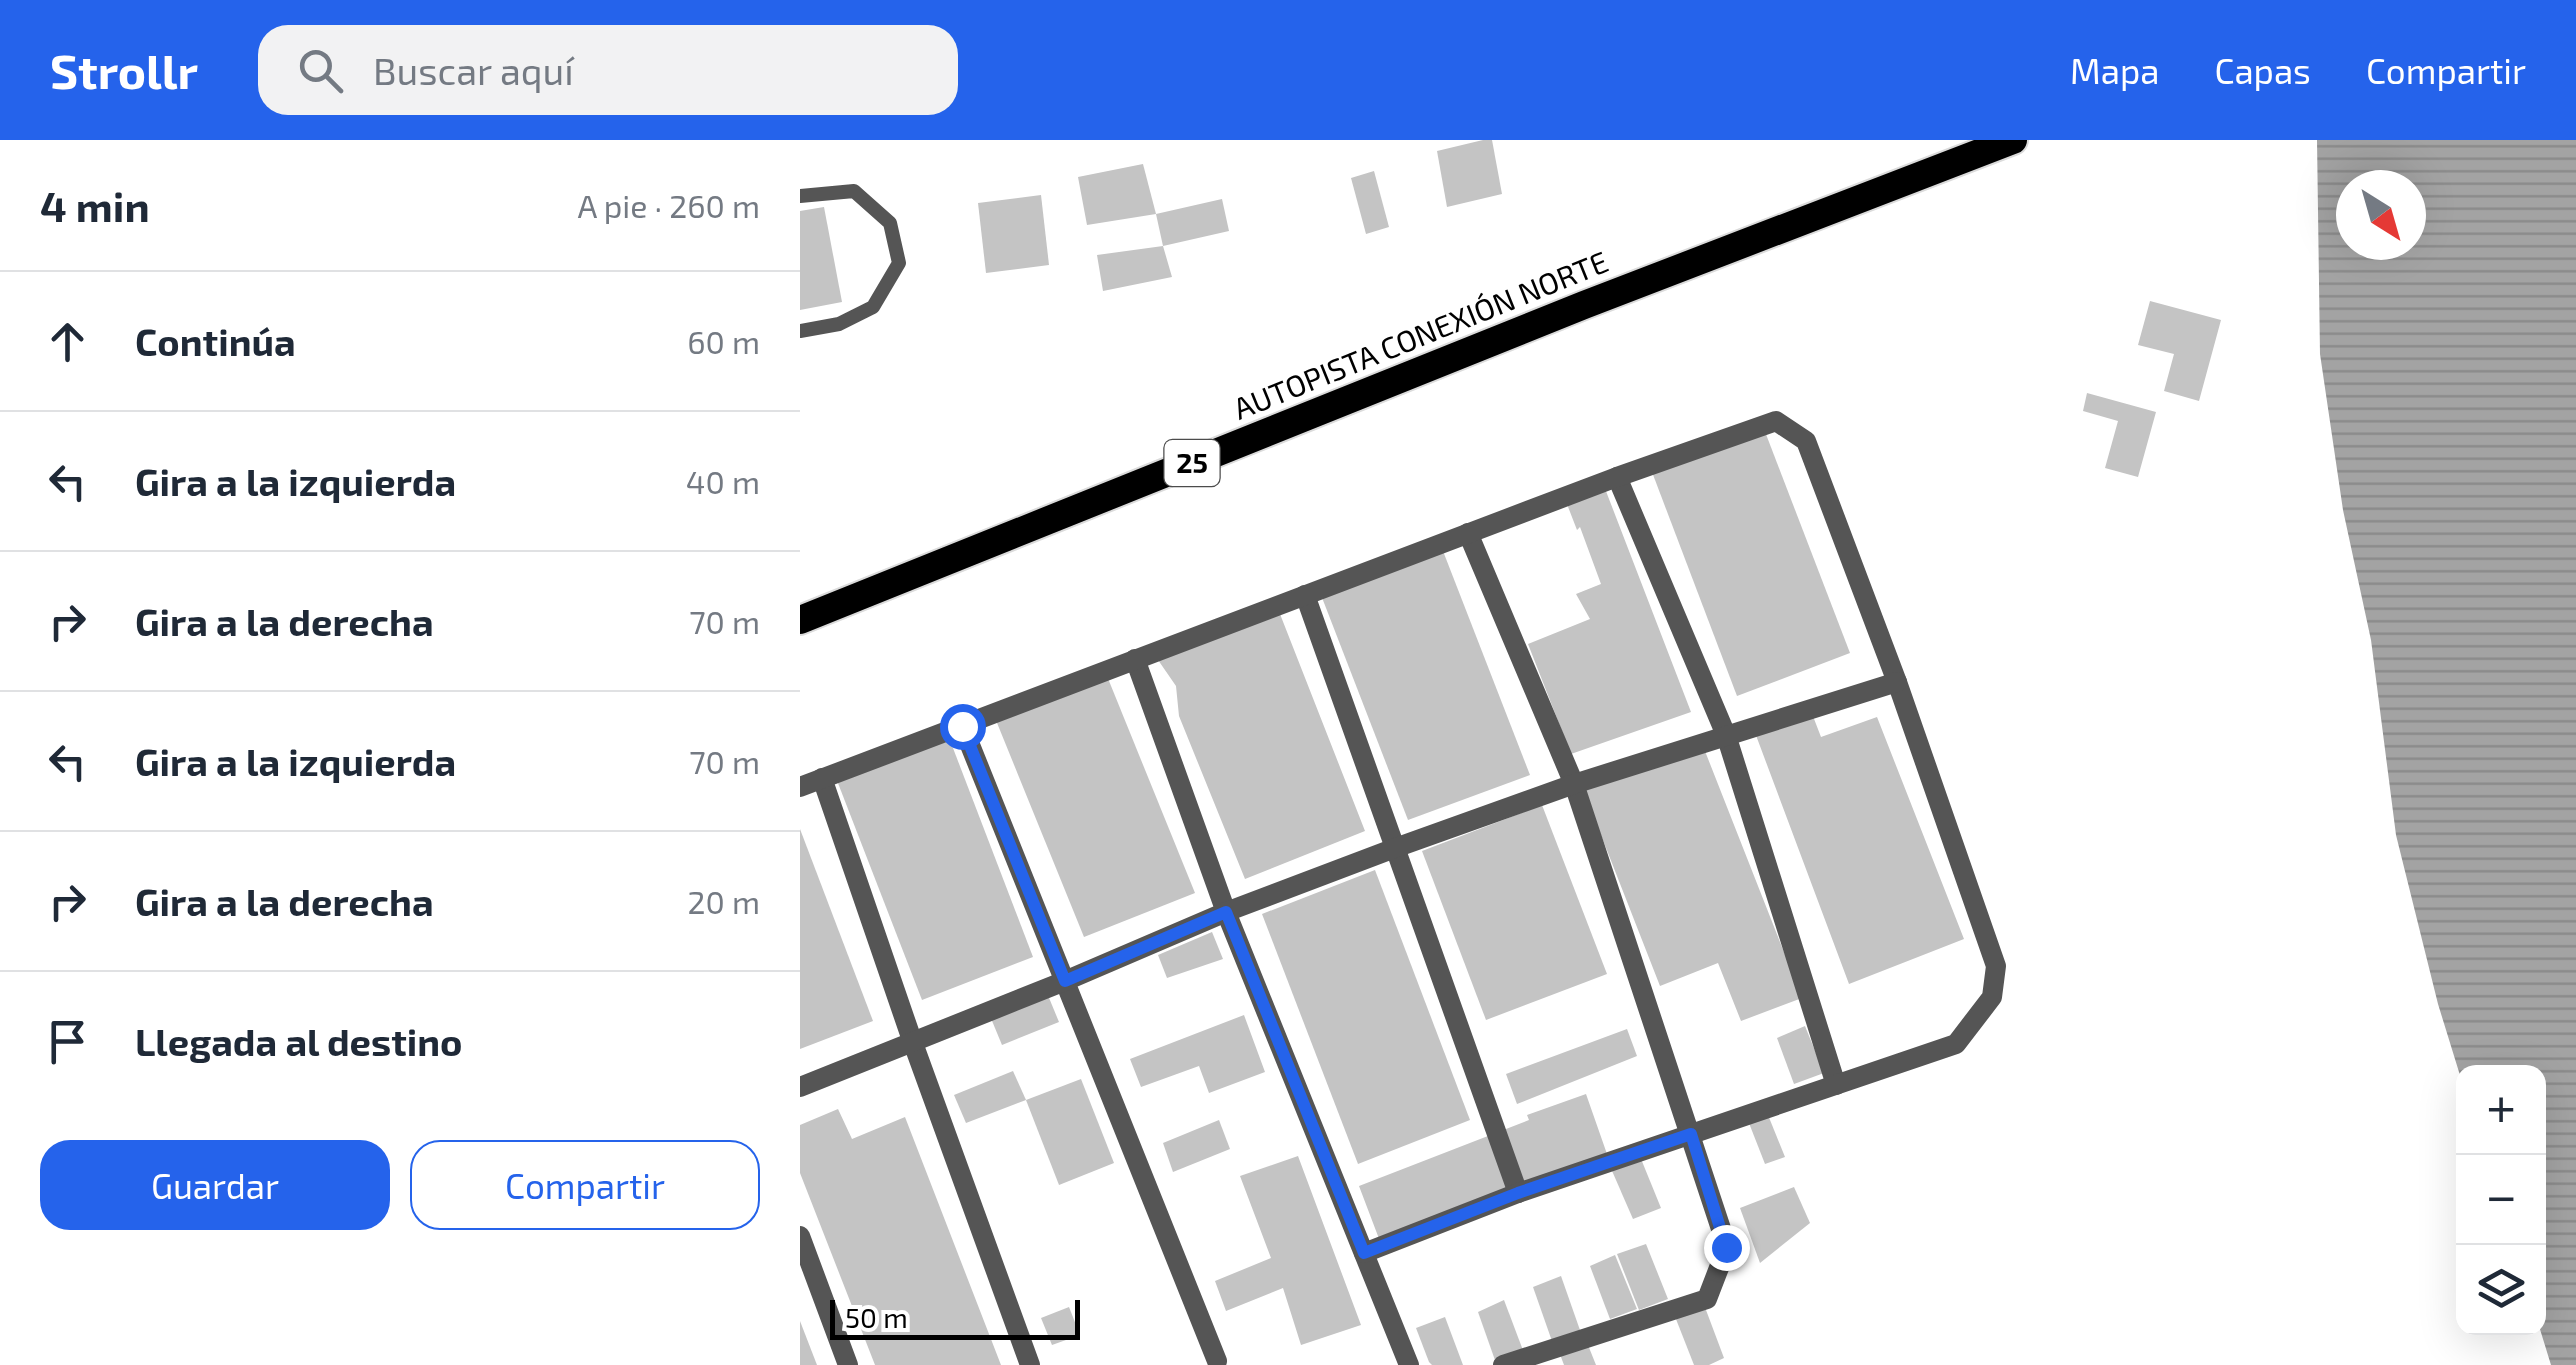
<!DOCTYPE html>
<html lang="es">
<head>
<meta charset="utf-8">
<style>
	:root { --surface:#fff; --page:#f2f2f3; --text:#1f2937; --muted:#747a83; --line:#e0e1e3; --accent:#2563eb }
	body { margin:0; font-family:"Exo 2",sans-serif; background:var(--page); color:var(--text) }
	.controls { position:absolute; right:30px; bottom:30px; display:grid; overflow:hidden; border-radius:20px; box-shadow:0 10px 40px #0002 }
	.controls button { width:90px; height:90px; display:grid; place-items:center; padding:0; border:0; border-bottom:2px solid var(--line); background:var(--surface); color:var(--text); font:50px sans-serif }
	.compass { position:absolute; left:1536px; top:30px; width:90px; height:90px; border-radius:50%; background:var(--surface); box-shadow:0 10px 40px #0002; rotate:143deg }
	.scale { position:absolute; left:30px; bottom:25px; width:250px; box-sizing:border-box; padding-left:10px; border:5px solid #000; border-top:0; font-size:28px; line-height:35px; white-space:nowrap; color:#000; -webkit-text-stroke:8px #fff; paint-order:stroke }
	.stop { position:absolute; width:30px; height:30px; margin:-22px; border:8px solid #2563eb; border-radius:50%; background:#fff }
	.stop.end { background:#2563eb; border-color:#fff; box-shadow:0 2px 10px #0008 }
	.list { margin:0; padding:0; list-style:none }
	h2 { display:flex; justify-content:space-between; align-items:center; height:130px; margin:0; padding:0 40px; font-size:42px }
	h2 small { font-size:32px; font-weight:400; color:var(--muted) }
	.list li { display:grid; grid-template-columns:65px 1fr auto; gap:30px; align-items:center; box-sizing:border-box; height:140px; padding:0 40px; border-top:2px solid var(--line) }
	.list b { display:block; font-size:38px; white-space:nowrap }
	.list em { font-size:32px; font-style:normal; color:var(--muted) }
	.actions { display:flex; gap:20px; padding:30px 40px }
	.actions a { flex:1; padding:22px 0; border:2px solid var(--accent); border-radius:30px; text-align:center; font-size:35px; color:var(--accent) }
	.actions .main { background:var(--accent); color:#fff }
	.icon { flex:none; width:55px; height:55px; fill:none; stroke:currentColor; stroke-width:2; stroke-linecap:round; stroke-linejoin:round }
	.map { position:relative; flex:none; width:1776px; height:1225px; overflow:hidden }
	header { display:flex; align-items:center; gap:60px; box-sizing:border-box; height:140px; padding:0 50px; background:var(--accent); color:#fff }
	header strong { font-size:48px }
	nav { display:flex; gap:55px; margin-inline-start:auto; font-size:35px }
	.search { width:700px; height:90px; background:var(--page); display:flex; align-items:center; gap:25px; box-sizing:border-box; padding:0 35px; border-radius:30px; color:var(--muted); font-size:38px }
	main { display:flex }
	aside { flex:1; background:var(--surface) }
	.map>svg:first-child { display:block }
	.water { fill:url(#water-rules); fill-rule:evenodd }
	.building { fill:#c4c4c4 }
	.lines { fill:none; stroke-linecap:round; stroke-linejoin:round }
	.trunk-casing { stroke:#dbdbdb; stroke-width:32 }
	.service { stroke:#555; stroke-width:14 }
	.minor { stroke:#555; stroke-width:20 }
	.trunk { stroke:#000; stroke-width:28 }
	.route { stroke:#2563eb; stroke-width:12 }
	.labels { text-anchor:middle; stroke-width:10; stroke-linejoin:round; paint-order:stroke }
	.shield { fill:#fff; stroke:#4c4c4c; stroke-width:2.5 }
	.shield-label { font-size:28px; font-weight:bold; fill:#000 }
	.street-label { font-size:30px; fill:#000; stroke:#fff }
</style>
</head>
<body>
<header>
<strong>Strollr</strong>
<div class="search"><svg class="icon" aria-label="search" viewBox="0 0 24 24"><circle cx="10" cy="10" r="6"/><path d="M15 15l6 6"/></svg>Buscar aquí</div>
<nav><a>Mapa</a><a>Capas</a><a>Compartir</a></nav>
</header>
<main>
<aside>
<h2>4 min<small>A pie · 260 m</small></h2>
<ul class="list">
<li><svg class="icon" aria-label="ahead" viewBox="0 0 24 24"><path d="M12 20V5M6 11l6-6 6 6"/></svg><div><b>Continúa</b></div><em>60 m</em></li>
<li><svg class="icon" aria-label="left" viewBox="0 0 24 24"><path d="M17 20v-9H6M10 6l-5 5 5 5"/></svg><div><b>Gira a la izquierda</b></div><em>40 m</em></li>
<li><svg class="icon" aria-label="right" viewBox="0 0 24 24"><path d="M7 20v-9h11M14 6l5 5-5 5"/></svg><div><b>Gira a la derecha</b></div><em>70 m</em></li>
<li><svg class="icon" aria-label="left" viewBox="0 0 24 24"><path d="M17 20v-9H6M10 6l-5 5 5 5"/></svg><div><b>Gira a la izquierda</b></div><em>70 m</em></li>
<li><svg class="icon" aria-label="right" viewBox="0 0 24 24"><path d="M7 20v-9h11M14 6l5 5-5 5"/></svg><div><b>Gira a la derecha</b></div><em>20 m</em></li>
<li><svg class="icon" aria-label="arrive" viewBox="0 0 24 24"><path d="M6 21V4h12l-3 4 3 4H6"/></svg><div><b>Llegada al destino</b></div></li>
</ul>
<div class="actions"><a class="main">Guardar</a><a>Compartir</a></div>
</aside>
<div class="map">
<svg width="1776" height="1225" viewBox="0 0 1776 1225">
	<defs>
		<pattern id="water-rules" width="6" height="5" patternUnits="userSpaceOnUse" patternTransform="scale(2.5)"><rect width="6" height="5" fill="#a3a3a3"/><path d="M0 2.5h6" fill="none" stroke="#8b8b8b"/></pattern>
	</defs>
	<rect width="100%" height="100%" fill="#fff"/>
	<path class="water" d="M 1517,0 L 1776,0 L 1776,1225 L 1751,1225 L 1739,1186 L 1739,932 L 1664,932 L 1663,945 L 1638,864 L 1596,695 L 1571,500 L 1543,370 L 1520,214 ZM 1551,45 L 1611,45 L 1611,105 L 1551,105 Z"/>
	<g class="building">
		<polygon points="683,0 692,0 702,54 647,67 637,11"/>
		<polygon points="343,24 356,74 287,85 278,37"/>
		<polygon points="574,31 589,87 566,94 551,38"/>
		<polygon points="241,55 249,125 186,133 178,63"/>
		<polygon points="422,59 429,91 363,106 372,137 303,151 297,115 363,106 356,74"/>
		<polygon points="24,67 42,162 0,170 0,71"/>
		<polygon points="1350,161 1421,180 1399,261 1364,251 1374,214 1338,205"/>
		<polygon points="1287,253 1356,272 1338,337 1305,328 1318,281 1283,271"/>
		<polygon points="964,289 1050,513 937,556 852,332"/>
		<polygon points="804,346 891,572 771,614 728,504 790,479 776,454 801,444 780,387 777,390 765,359"/>
		<polygon points="643,411 730,635 608,680 521,455"/>
		<polygon points="480,474 565,691 445,739 379,576 376,546 356,517"/>
		<polygon points="307,536 395,753 284,797 195,578"/>
		<polygon points="1011,571 1021,597 1077,577 1164,799 1049,844 954,590"/>
		<polygon points="148,595 233,817 122,860 36,638"/>
		<polygon points="903,606 1002,858 941,881 918,823 860,846 783,649"/>
		<polygon points="742,665 807,834 686,880 622,711"/>
		<polygon points="0,689 73,881 0,909"/>
		<polygon points="575,730 670,980 558,1024 462,774"/>
		<polygon points="412,792 423,819 367,838 358,815"/>
		<polygon points="247,853 259,882 202,905 190,876"/>
		<polygon points="444,875 465,932 409,953 399,926 341,947 330,919"/>
		<polygon points="1005,886 1024,933 994,944 977,898"/>
		<polygon points="827,889 837,916 717,964 706,934"/>
		<polygon points="213,931 226,960 166,983 154,955"/>
		<polygon points="281,939 314,1023 259,1045 226,960"/>
		<polygon points="786,954 807,1014 581,1104 559,1046 729,980 727,975"/>
		<polygon points="38,969 52,999 105,977 201,1225 75,1225 0,1033 0,985"/>
		<polygon points="966,970 985,1017 965,1024 947,978"/>
		<polygon points="419,980 430,1009 373,1032 363,1003"/>
		<polygon points="839,1014 861,1068 833,1079 809,1024"/>
		<polygon points="498,1016 561,1185 501,1205 483,1148 426,1171 415,1141 471,1118 440,1036"/>
		<polygon points="994,1047 1010,1083 960,1123 940,1068"/>
		<polygon points="846,1104 868,1159 839,1170 817,1114"/>
		<polygon points="815,1115 837,1169 810,1179 790,1126"/>
		<polygon points="761,1136 781,1193 753,1204 733,1147"/>
		<polygon points="704,1160 724,1213 696,1223 678,1172"/>
		<polygon points="903,1162 924,1218 909,1225 894,1225 874,1174"/>
		<polygon points="269,1167 280,1195 252,1205 241,1178"/>
		<polygon points="645,1177 663,1225 632,1225 629,1222 616,1188"/>
		<polygon points="0,1181 17,1225 0,1225"/>
		<polygon points="786,1200 796,1225 764,1225 758,1209"/>
	</g>
	<g class="lines">
		<defs>
			<polyline id="trunk" points="0,480 784,165 1213,0"/>
		</defs>
		<use href="#trunk" class="trunk-casing"/>
		<polyline class="service" points="0,56 54,51 90,83 99,123 73,167 39,184 0,191"/>
		<g class="minor">
			<polyline points="817,337 926,595 1036,945"/>
			<polyline points="668,393 774,644 927,1107 907,1159 703,1225"/>
			<polyline points="505,455 718,1053"/>
			<polyline points="335,519 426,772 609,1225"/>
			<polyline points="162,585 417,1221"/>
			<polyline points="22,638 113,903 230,1225"/>
			<polyline points="0,647 817,337 976,281 1006,301 1097,542 1196,826 1192,857 1156,904 718,1053 564,1113"/>
			<polyline points="0,947 265,841 426,772 595,708 774,644 1097,542"/>
			<polyline points="0,1096 48,1225"/>
		</g>
		<use href="#trunk" class="trunk"/>
	</g>
	<g class="lines">
		<polyline class="route" points="162,586 265,841 426,772 564,1113 718,1053 891,994 926,1107"/>
	</g>
	<g class="labels">
		<rect class="shield" x="364.5" y="300" width="55" height="46" rx="8"/>
		<g class="shield-label">
			<text x="392" y="333">25</text>
		</g>
		<g class="street-label">
			<text transform="translate(621 196) rotate(-22)" y="10">AUTOPISTA CONEXIÓN NORTE</text>
		</g>
	</g>
</svg>
<div class="controls">
<button>+</button>
<button>−</button>
<button><svg class="icon" aria-label="layers" viewBox="0 0 24 24"><path d="M12 4l9 5-9 5-9-5zM3 14l9 5 9-5"/></svg></button>
</div>
<svg class="compass" viewBox="-18 -18 36 36"><path d="M0-13l5 13h-10z" fill="#e53935"/><path d="M0 13l5-13h-10z" fill="#747a83"/></svg>
<div class="scale">50 m</div>
<div class="stop" style="left:162px;top:586px"></div>
<div class="stop end" style="left:926px;top:1107px"></div>
</div>
</main>
</body>
</html>
